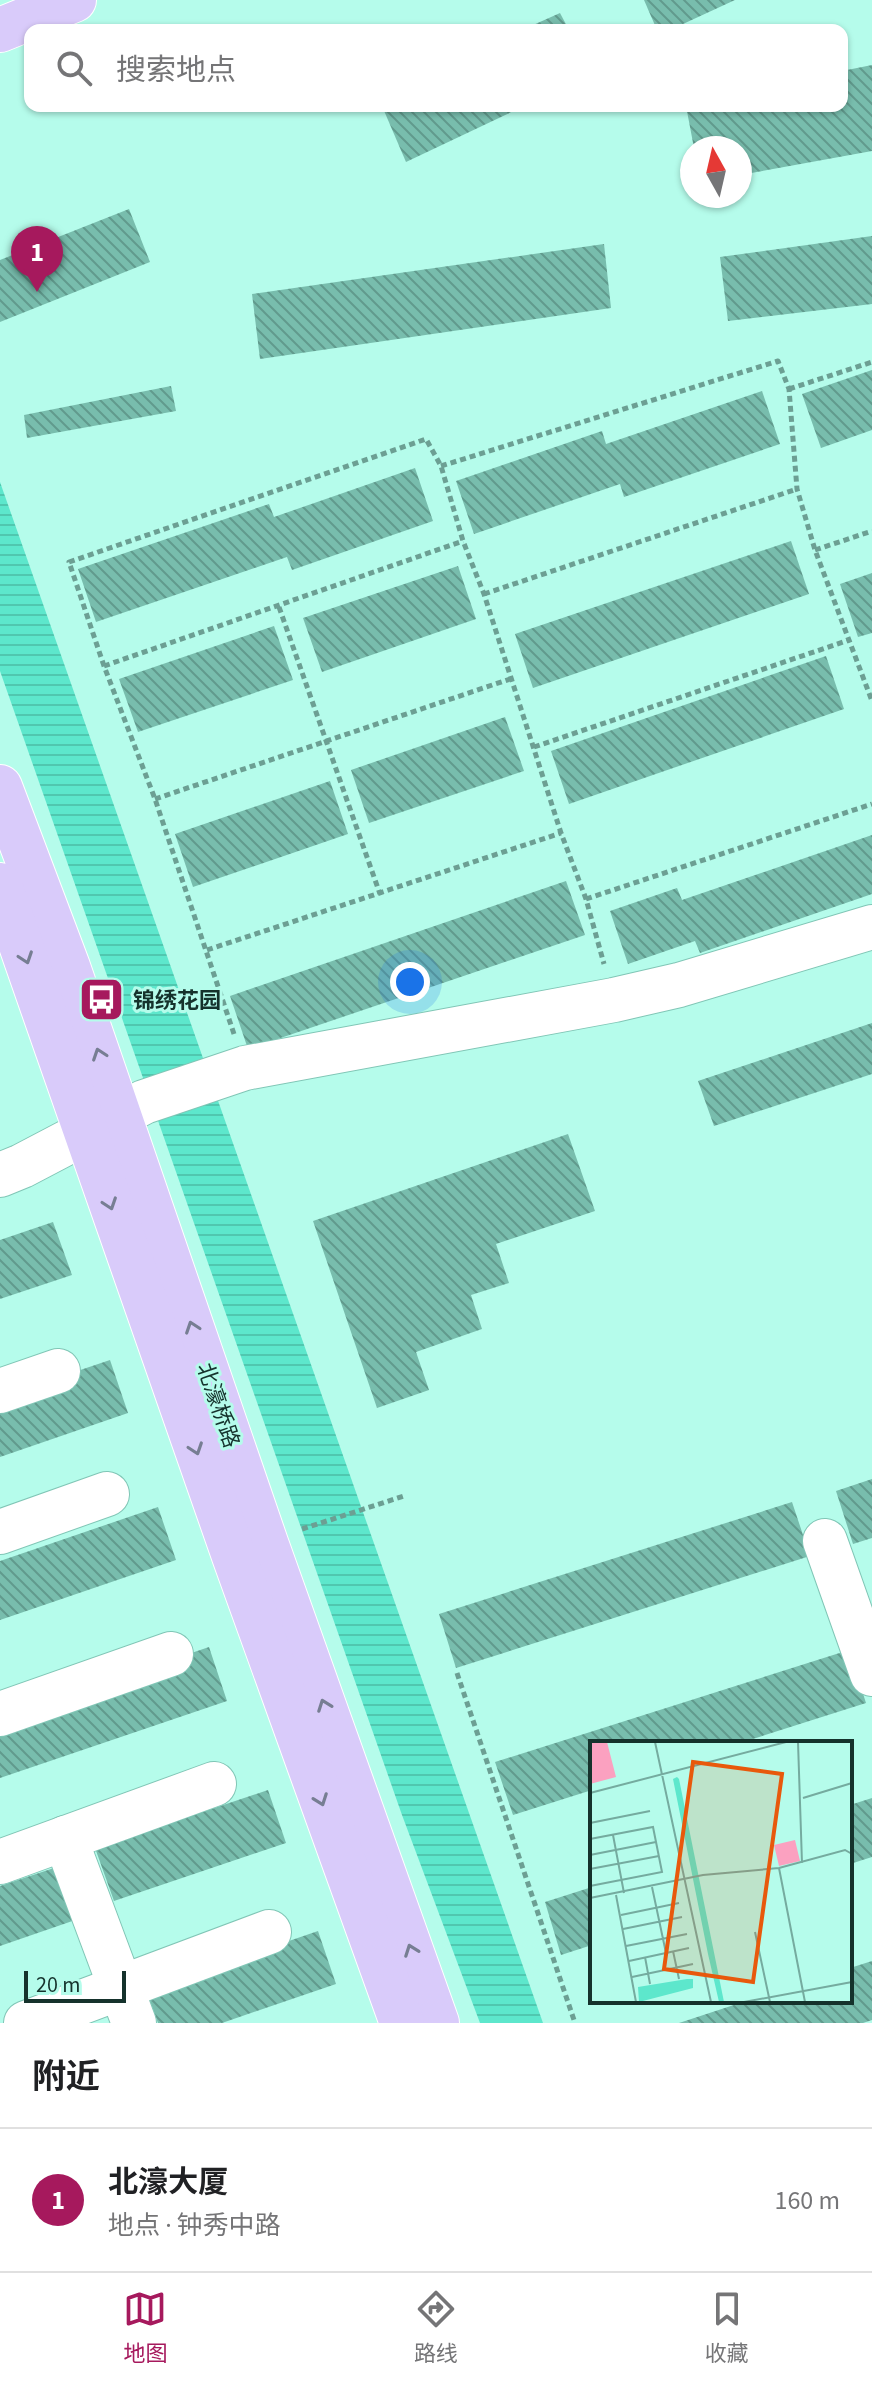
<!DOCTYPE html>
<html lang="zh">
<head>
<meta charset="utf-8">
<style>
	:root { --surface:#fff; --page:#f2f2f2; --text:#202124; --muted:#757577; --line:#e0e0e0; --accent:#a6195d }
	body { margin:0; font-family:"Source Sans 3","Noto Sans SC",sans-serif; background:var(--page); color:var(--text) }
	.compass { position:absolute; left:680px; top:136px; width:72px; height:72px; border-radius:50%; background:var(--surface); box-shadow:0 2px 6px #0004; rotate:352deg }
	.scale { position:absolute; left:24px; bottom:20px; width:102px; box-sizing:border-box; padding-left:8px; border:4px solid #15322c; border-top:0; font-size:22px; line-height:28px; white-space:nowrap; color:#15322c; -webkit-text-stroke:6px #b5fceb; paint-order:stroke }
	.you { position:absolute; left:410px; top:982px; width:28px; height:28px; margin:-20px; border:6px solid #fff; border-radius:50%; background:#1a73e8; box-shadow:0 0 0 12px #1a73e833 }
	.badge { display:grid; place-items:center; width:52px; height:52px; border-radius:50%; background:var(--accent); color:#fff; font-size:26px; font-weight:700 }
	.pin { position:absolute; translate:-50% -66px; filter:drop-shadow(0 2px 4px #0008) }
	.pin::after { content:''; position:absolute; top:42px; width:28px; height:24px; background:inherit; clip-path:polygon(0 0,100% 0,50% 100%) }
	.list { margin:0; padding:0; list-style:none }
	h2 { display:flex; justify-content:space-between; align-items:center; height:104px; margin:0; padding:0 32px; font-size:34px }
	h2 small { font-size:26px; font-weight:400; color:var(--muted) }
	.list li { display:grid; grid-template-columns:52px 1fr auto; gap:24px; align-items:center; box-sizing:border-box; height:144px; padding:0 32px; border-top:2px solid var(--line) }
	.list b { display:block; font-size:30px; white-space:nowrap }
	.list p { margin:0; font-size:26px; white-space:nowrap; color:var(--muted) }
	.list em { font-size:26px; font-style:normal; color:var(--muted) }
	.icon { flex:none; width:44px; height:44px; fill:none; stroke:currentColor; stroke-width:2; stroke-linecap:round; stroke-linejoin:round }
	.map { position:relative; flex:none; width:872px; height:2023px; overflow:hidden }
	.search { position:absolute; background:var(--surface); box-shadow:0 2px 6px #0004; left:24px; right:24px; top:24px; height:88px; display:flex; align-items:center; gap:20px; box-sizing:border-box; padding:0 28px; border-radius:16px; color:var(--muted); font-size:30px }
	.sheet { height:248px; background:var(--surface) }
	nav { display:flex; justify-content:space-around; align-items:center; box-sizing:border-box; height:112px; border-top:2px solid var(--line); background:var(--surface); font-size:22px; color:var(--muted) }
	nav a { display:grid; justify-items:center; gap:4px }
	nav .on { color:var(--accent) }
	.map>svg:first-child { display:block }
	.water { fill:url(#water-rules) }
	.building { fill:url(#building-back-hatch) }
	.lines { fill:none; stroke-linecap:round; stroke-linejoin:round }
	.minor-casing { stroke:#81c6b6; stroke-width:46 }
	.major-casing { stroke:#fff; stroke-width:46 }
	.path { stroke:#6c9f93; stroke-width:5; stroke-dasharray:6 4; stroke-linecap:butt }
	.minor { stroke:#fff; stroke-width:44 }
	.major { stroke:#d9cbfa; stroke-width:44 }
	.oneway { stroke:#777e93 }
	.labels { text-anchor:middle; stroke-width:6; stroke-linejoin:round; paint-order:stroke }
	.poi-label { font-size:22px; font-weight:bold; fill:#15322c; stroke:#b5fceb; text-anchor:start }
	.street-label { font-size:22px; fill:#15322c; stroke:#b5fceb }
	.inset-road { fill:none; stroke:#75ab9f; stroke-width:2 }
	.view { fill:#e8590c; fill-opacity:0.15; stroke:#e8590c; stroke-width:4 }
	.inset-edge { fill:none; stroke:#15322c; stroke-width:4 }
</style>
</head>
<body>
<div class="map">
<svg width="872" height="2023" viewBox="0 0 872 2023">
	<defs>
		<pattern id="water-rules" width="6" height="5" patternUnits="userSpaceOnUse" patternTransform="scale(2)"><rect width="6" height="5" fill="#5de7cc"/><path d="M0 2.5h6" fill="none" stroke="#50c7af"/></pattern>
		<pattern id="building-back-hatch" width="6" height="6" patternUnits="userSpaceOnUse" patternTransform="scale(2)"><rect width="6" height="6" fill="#78bdad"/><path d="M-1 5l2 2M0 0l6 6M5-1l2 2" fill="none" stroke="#619a8d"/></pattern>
	</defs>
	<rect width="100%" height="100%" fill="#b5fceb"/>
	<polygon class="water" points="0,482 543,2023 480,2023 402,1815 0,671"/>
	<g class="building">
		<polygon points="644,0 735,0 670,30 657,30"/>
		<polygon points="560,13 569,30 522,30"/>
		<polygon points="872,65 872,151 740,175 740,148 694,148 686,106 842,106 842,71"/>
		<polygon points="382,106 524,106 406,162"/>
		<polygon points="129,209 150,262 0,322 0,260"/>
		<polygon points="872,236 872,304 728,321 720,257"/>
		<polygon points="604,244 611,308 260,359 252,294"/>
		<polygon points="872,370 872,430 821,448 802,394"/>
		<polygon points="171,386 176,411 27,438 24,415"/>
		<polygon points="762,391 780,444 624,497 620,484 474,534 456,481 602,431 606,444"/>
		<polygon points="415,468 433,521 292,570 287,557 96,622 78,569 269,504 274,517"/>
		<polygon points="791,541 809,594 533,688 515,634"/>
		<polygon points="458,566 476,619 322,672 303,618"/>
		<polygon points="872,573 872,633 858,637 840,584"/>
		<polygon points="274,626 293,680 138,732 119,679"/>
		<polygon points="826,656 844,709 569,804 551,751"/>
		<polygon points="505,717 524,771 369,823 351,770"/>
		<polygon points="330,781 348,834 193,887 175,834"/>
		<polygon points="872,835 872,894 700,953 695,941 628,964 610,911 677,888 682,900"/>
		<polygon points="566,881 585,935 248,1049 230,996"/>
		<polygon points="872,1023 872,1074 714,1126 698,1081"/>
		<polygon points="568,1134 595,1211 496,1244 509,1283 471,1295 482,1329 416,1352 429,1390 377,1408 313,1221"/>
		<polygon points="53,1222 72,1275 0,1299 0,1240"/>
		<polygon points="110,1360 128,1413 0,1457 0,1397"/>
		<polygon points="872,1479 872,1538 853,1544 836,1491"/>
		<polygon points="792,1502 810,1556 456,1668 439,1614"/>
		<polygon points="158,1507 176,1560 0,1620 0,1561"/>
		<polygon points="209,1647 227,1701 0,1778 0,1718"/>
		<polygon points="849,1650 866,1703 740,1743 592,1743 592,1790 513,1815 495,1762"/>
		<polygon points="268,1790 286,1843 114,1901 95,1848"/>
		<polygon points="872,1798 872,1857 850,1864 850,1805"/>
		<polygon points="66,1864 84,1917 0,1946 0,1886"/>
		<polygon points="592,1887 592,1945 561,1955 545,1902"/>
		<polygon points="318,1931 336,1984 222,2023 158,2023 146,1990"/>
		<polygon points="872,1961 872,2020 863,2023 679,2023 746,2001 850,2001 850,1968"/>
	</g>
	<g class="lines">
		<defs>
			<g id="minor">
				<polyline points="0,1175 22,1166 144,1102 245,1068 614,1000 679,985 872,927"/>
				<polyline points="0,1391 58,1371"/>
				<polyline points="0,1532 107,1494"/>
				<polyline points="825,1541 872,1674"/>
				<polyline points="0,1714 171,1654"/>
				<polyline points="65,1838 134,2023"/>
				<polyline points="0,1862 214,1784"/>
				<polyline points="26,2023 269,1932"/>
			</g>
			<g id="major">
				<polyline points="0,30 74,0"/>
				<polyline points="0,787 68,967 266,1543 437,2023"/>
				<polyline points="0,885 234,1556 402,2023"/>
			</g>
		</defs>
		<use href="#minor" class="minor-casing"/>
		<use href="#major" class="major-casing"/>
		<g class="path">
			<polyline points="789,389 872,362"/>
			<polyline points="441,466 778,361 789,389 797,489 815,550 872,701"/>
			<polyline points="815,550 872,531"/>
			<polyline points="484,594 797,489"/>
			<polyline points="279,607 380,894"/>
			<polyline points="104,666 463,541"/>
			<polyline points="534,747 849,640"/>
			<polyline points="155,799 510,679"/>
			<polyline points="586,899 872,804"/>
			<polyline points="207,950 561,833"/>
			<polyline points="234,1034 155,799 104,666 69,562 426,439 441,466 463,541 484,594 561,833 586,899 604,964"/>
			<polyline points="302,1529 404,1496"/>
			<polyline points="457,1673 575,2023"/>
		</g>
		<use href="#minor" class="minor"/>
		<use href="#major" class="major"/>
	</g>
	<defs><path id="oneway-chevron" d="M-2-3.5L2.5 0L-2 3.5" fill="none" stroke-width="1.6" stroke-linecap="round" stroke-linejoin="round" transform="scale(2)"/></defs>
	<g class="oneway">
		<use href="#oneway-chevron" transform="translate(26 958) rotate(71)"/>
		<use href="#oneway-chevron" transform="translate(99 1054) rotate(-109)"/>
		<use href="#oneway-chevron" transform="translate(110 1204) rotate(71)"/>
		<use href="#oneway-chevron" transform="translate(192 1327) rotate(-109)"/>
		<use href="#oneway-chevron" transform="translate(196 1449) rotate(71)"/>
		<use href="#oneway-chevron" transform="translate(324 1705) rotate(-110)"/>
		<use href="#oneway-chevron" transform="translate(321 1800) rotate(70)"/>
		<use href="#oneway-chevron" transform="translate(411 1950) rotate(-110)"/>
	</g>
	<defs>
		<symbol id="bus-square" viewBox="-11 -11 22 22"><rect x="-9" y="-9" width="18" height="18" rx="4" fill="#a6195d" stroke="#b5fceb"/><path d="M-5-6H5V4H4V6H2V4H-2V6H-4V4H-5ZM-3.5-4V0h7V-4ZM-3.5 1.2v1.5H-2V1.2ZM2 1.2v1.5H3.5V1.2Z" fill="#fff"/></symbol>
	</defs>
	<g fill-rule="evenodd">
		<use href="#bus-square" x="76" y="974" width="51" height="51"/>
	</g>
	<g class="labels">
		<g class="poi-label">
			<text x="133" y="1008">锦绣花园</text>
		</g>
		<g class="street-label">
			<text transform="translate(219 1405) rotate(71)" y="8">北濠桥路</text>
		</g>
	</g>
	<g transform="translate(590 1741)">
		<rect width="262" height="262" fill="#b5fceb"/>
		<path d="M 0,1 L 17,1 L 26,36 L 0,43 ZM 205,99 L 210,120 L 189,125 L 184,104 Z" fill="#fba1c0"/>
		<path d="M 87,36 L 89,38 L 134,261 L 129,261 L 118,213 L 83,38 ZM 97,238 L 103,238 L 103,247 L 49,261 L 48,246 Z" fill="#5de7cc"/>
		<path class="inset-road" d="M 65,1 L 121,261M 208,1 L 212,122M 0,52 L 196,1M 213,57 L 262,42M 0,82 L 60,70M 23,94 L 34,152M 0,98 L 63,86 L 72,131 L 0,145M 0,114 L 66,101M 189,127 L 215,261M 0,128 L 69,115M 62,146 L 76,212M 26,154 L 46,261M 0,157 L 113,134 L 189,127 L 255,109 L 262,113M 31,174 L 89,162M 33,188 L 92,176M 165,191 L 180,261M 36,205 L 97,193M 83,210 L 89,238M 55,216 L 60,243M 39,220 L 99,207M 42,236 L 103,223M 154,261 L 262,241"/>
		<path class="view" d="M 103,21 L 192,33 L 163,241 L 74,228 Z"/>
		<rect width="262" height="262" class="inset-edge"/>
	</g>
</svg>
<svg class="compass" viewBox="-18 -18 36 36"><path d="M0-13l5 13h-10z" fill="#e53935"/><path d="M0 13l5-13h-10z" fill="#757577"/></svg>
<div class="scale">20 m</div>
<div class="you"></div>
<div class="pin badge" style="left:37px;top:292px">1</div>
<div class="search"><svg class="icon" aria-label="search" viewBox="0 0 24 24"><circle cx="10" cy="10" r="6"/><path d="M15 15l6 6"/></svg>搜索地点</div>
</div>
<section class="sheet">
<h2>附近<small></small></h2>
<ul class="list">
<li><span class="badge">1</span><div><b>北濠大厦</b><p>地点 · 钟秀中路</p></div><em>160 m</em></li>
</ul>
</section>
<nav>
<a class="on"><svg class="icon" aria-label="map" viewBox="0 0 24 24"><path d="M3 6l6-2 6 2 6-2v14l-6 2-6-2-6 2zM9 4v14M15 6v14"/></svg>地图</a>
<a><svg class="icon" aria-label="directions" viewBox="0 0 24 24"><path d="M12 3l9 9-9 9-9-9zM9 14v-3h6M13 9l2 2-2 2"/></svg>路线</a>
<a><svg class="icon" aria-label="saved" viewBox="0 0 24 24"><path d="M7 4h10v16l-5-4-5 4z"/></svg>收藏</a>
</nav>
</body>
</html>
